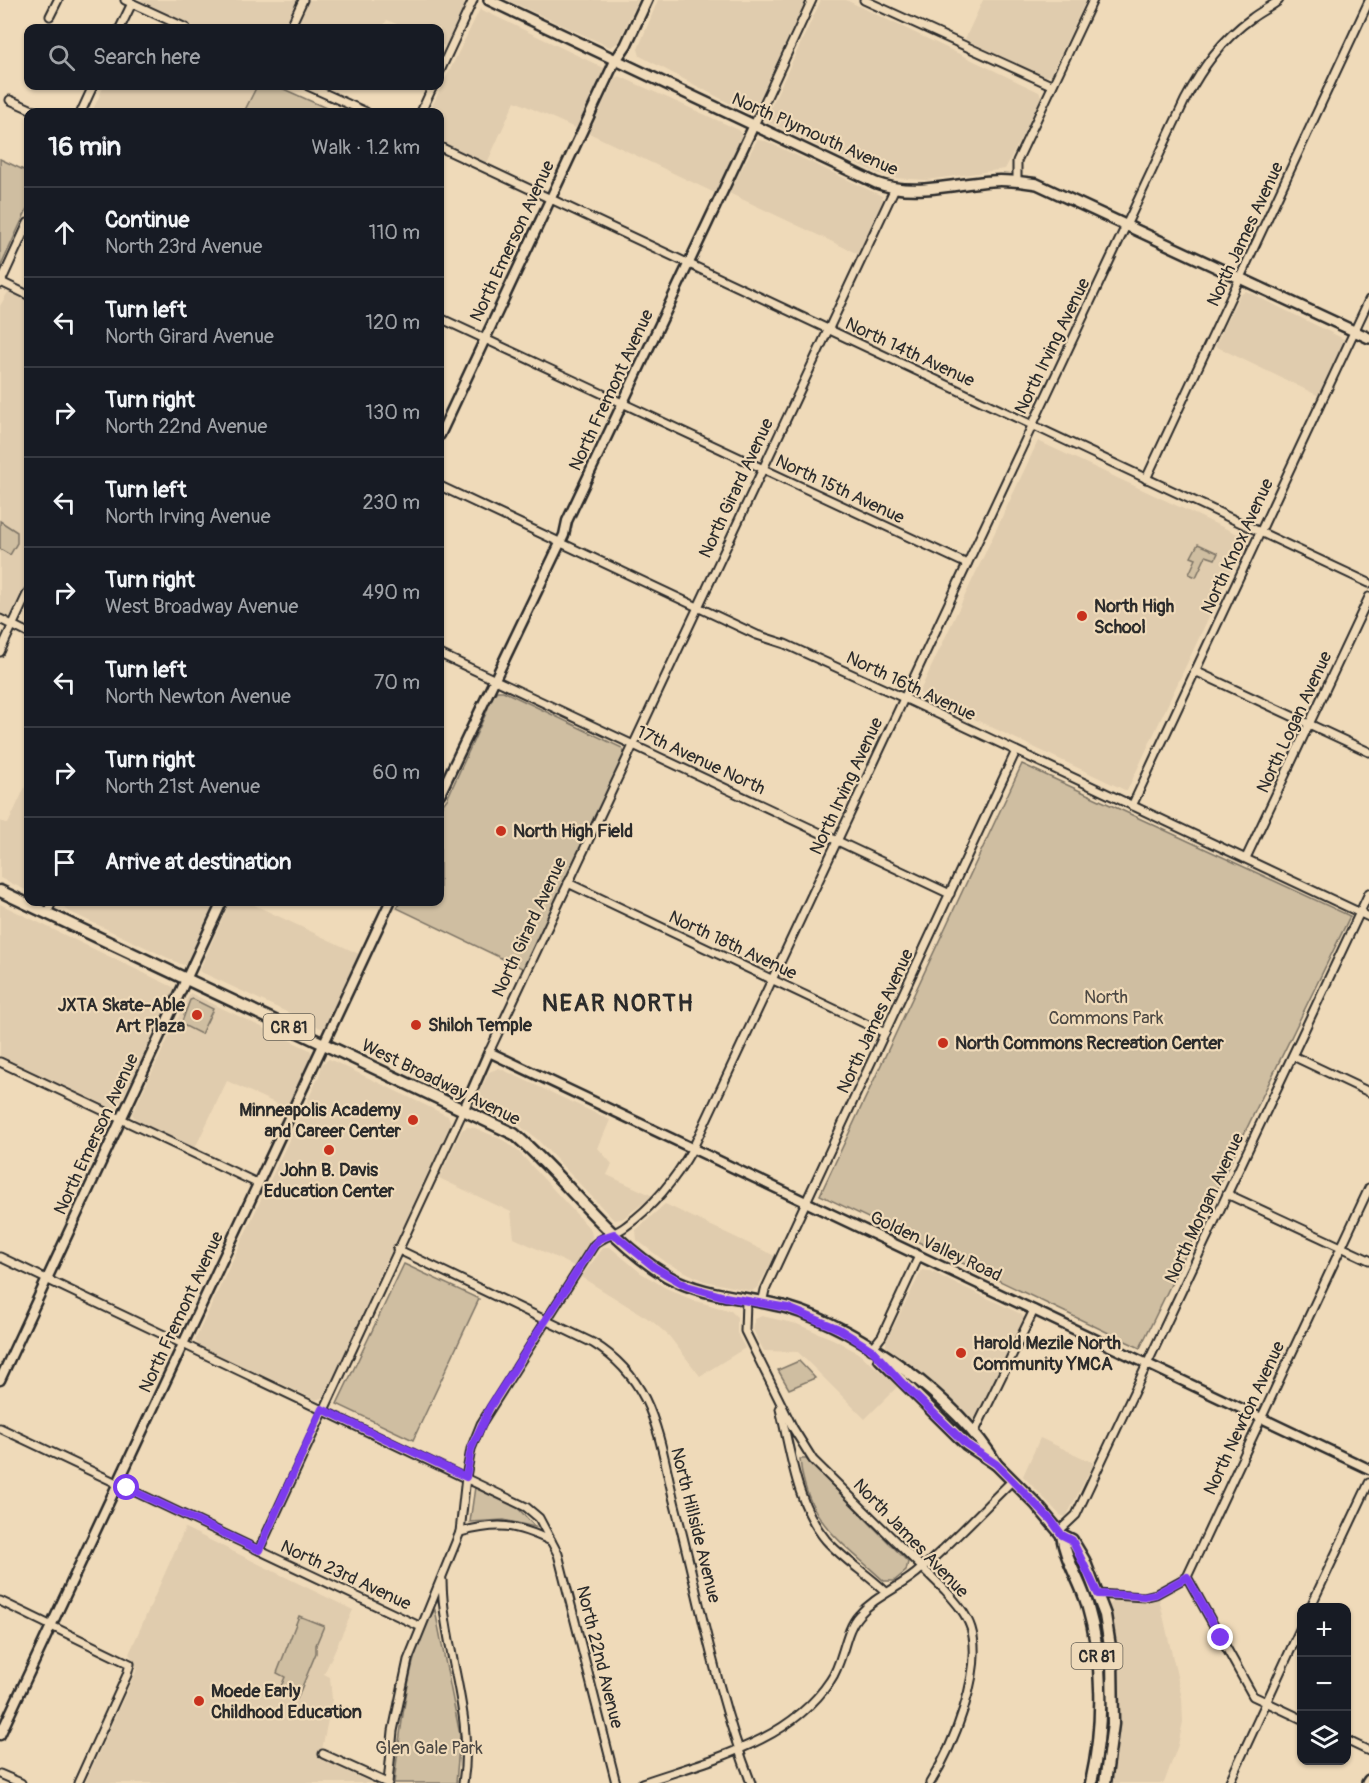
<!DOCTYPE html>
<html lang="en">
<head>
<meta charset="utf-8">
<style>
	:root { --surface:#171b24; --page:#242831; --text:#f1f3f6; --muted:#9ea1a6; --line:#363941 }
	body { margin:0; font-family:Pangolin,sans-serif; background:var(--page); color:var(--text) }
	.controls { position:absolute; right:18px; bottom:18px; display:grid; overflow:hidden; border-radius:12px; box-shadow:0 2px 4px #0004 }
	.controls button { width:54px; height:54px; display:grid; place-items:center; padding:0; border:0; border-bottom:2px solid var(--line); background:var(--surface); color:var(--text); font:30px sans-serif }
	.stop { position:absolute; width:18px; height:18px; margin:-14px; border:4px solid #7c3aed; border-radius:50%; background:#fff }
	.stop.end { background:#7c3aed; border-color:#fff; box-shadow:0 2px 6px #0008 }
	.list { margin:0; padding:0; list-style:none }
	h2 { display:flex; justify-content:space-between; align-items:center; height:78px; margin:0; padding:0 24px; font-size:26px }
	h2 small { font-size:20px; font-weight:400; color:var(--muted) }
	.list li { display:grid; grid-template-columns:39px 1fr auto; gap:18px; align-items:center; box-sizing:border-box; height:90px; padding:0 24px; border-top:2px solid var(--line) }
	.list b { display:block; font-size:22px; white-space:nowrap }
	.list p { margin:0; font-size:20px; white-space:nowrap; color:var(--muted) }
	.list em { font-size:20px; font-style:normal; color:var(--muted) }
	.icon { flex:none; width:33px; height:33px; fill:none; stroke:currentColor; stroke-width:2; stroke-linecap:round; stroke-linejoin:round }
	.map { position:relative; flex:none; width:1369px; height:1783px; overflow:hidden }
	.search { position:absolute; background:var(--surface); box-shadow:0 2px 4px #0004; left:24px; top:24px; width:420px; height:66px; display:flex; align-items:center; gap:15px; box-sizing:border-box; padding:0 21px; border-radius:12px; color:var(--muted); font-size:22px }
	.panel { position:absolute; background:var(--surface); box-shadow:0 2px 4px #0004; left:24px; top:108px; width:420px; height:798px; border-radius:12px }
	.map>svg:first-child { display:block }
	.built { fill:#e0ccae }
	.green { fill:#cfbea1; stroke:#7d7466; stroke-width:1.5 }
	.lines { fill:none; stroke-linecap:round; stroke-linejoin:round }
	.minor-casing { stroke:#2b2b2b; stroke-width:11 }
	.tertiary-casing { stroke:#2b2b2b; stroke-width:13 }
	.secondary-casing { stroke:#2b2b2b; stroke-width:14 }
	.primary-casing { stroke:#2b2b2b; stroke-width:15 }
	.minor { stroke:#efdab9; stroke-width:7 }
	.tertiary { stroke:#efdab9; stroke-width:8 }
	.secondary { stroke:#efdab9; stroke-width:9 }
	.primary { stroke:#efdab9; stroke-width:10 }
	.route { stroke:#7c3aed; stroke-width:8 }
	.poi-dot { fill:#c8321e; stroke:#efdab9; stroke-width:2 }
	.labels { text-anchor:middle; stroke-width:4.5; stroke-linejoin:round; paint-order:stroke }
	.shield { fill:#efdab9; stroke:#666056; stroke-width:1.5 }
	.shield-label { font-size:16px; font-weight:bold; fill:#2b2b2b }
	.street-label { font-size:18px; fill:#2b2b2b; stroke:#efdab9 }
	.poi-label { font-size:18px; font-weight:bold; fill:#2b2b2b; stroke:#efdab9; text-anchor:start }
	.park-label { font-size:18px; fill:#4c4843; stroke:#efdab9 }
	.district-label { font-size:24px; font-weight:bold; letter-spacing:1.5px; fill:#2b2b2b; stroke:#efdab9 }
</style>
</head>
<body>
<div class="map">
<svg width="1369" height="1783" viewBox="0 0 1369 1783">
	<rect width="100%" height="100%" fill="#efdab9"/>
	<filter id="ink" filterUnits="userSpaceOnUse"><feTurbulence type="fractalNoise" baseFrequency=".0167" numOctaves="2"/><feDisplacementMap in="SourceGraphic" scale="12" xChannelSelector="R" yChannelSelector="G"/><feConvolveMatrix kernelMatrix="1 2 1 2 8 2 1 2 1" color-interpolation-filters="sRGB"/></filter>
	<g filter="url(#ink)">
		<g class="built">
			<polygon points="135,0 462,0 466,8 448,47 440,44 440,28 406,28 387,20 382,28 196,28"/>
			<polygon points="507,0 638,0 618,43 610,47"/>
			<polygon points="658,0 806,0 754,110 748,113 640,56 638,49"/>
			<polygon points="821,0 846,0 1039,92 1042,98 1005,169 927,180 893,178 876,173 767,122 767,115"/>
			<polygon points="983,0 1086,0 1051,75 1044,77 965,39"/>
			<polygon points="480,9 604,68 606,73 590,107 575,128 515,101 487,163 440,142 440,112 429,112"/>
			<polygon points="619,76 739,130 743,139 717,194 589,133 615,78"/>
			<polygon points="104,86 257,86 244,112 92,112"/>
			<polygon points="757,140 766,141 882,196 883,202 858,254 729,193"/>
			<polygon points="1246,291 1344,339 1345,343 1319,396 1215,346 1239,296"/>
			<polygon points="8,292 28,301 28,582 13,615 6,617 0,614 0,306"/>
			<polygon points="1038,441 1246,538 1127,791 919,693"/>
			<polygon points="25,787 28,788 28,891 0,878 0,821 8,824"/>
			<polygon points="62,902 216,902 187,963 183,965 66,910"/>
			<polygon points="230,902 248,902 361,955 323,1029 199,971"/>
			<polygon points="0,904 175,988 164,1016 117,1108 112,1108 0,1056"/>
			<polygon points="190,993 310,1050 312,1054 288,1109 227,1081 195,1148 137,1121 132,1114"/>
			<polygon points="329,1059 448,1116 451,1123 324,1397 316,1400 199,1346 195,1340 319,1076 322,1064"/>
			<polygon points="499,1068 610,1120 598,1148 612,1164 607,1175 653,1196 622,1219 614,1220 537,1139 512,1120 480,1103 478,1095 489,1072"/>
			<polygon points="467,1127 475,1128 503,1140 518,1151 591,1230 592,1237 574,1266 514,1238 511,1212 439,1178 462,1130"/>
			<polygon points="665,1204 775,1256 758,1287 752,1291 704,1281 667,1263 637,1240 636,1230"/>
			<polygon points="604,1247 610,1247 641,1273 666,1288 692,1300 731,1311 737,1317 737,1333 745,1348 700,1376 669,1336 652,1321 581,1277"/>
			<polygon points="922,1270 930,1271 1021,1314 1025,1319 974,1420 967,1420 916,1371 886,1347 886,1341"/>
			<polygon points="762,1316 797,1324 835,1340 858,1353 898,1386 865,1419 798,1352 764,1351 753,1330 755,1319"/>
			<polygon points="1040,1438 1094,1463 1066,1517 1060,1515 1023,1476"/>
			<polygon points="185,1528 353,1610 324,1674 330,1677 332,1700 320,1759 372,1783 85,1783 136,1671 136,1664 129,1654"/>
			<polygon points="1159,1598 1182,1698 1183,1722 1178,1745 1164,1783 1111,1783 1119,1716 1114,1636 1108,1606 1115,1600 1145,1603"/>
		</g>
		<g class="green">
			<polygon points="257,86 277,86 335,112 244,112"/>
			<polygon points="0,159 28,172 28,207 0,268"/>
			<polygon points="0,521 17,532 17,543 10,555 0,549"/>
			<polygon points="1198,544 1218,553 1215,559 1206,556 1196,577 1189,574 1196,559 1191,557"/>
			<polygon points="497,691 503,691 622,748 625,756 524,969 397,908 400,902 440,902 440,808 447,799 487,711 490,699"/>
			<polygon points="1022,764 1350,916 1140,1348 820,1195"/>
			<polygon points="193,999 213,1009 201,1034 181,1024 190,1000"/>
			<polygon points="404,1264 479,1299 413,1440 337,1404"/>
			<polygon points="799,1361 815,1378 789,1389 778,1370"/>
			<path d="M 800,1459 L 806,1459 L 908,1562 L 906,1571 L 894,1581 L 884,1581 C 841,1541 806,1522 800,1459 Z"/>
			<polygon points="475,1487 517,1507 535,1527 504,1520 470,1522"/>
			<path d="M 435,1610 L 460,1735 L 456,1783 L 394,1783 C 399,1742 409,1640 435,1610 Z"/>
			<polygon points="299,1616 324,1626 316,1645 316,1653 297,1699 279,1691 285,1677 277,1673"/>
		</g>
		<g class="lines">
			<defs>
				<g id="minor">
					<polyline points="125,0 186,28"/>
					<polyline points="864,0 1051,85"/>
					<polyline points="50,16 58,0"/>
					<polyline points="120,28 132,3"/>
					<polyline points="290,28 303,0"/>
					<polyline points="440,71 473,0"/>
					<polyline points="308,86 366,112"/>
					<polyline points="10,100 37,112"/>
					<polyline points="81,112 93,86"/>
					<polyline points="421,112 433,86"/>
					<polyline points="754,125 812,0"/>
					<polyline points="440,147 1369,583"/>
					<polyline points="1017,181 1017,161 1093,0"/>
					<polyline points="1,282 28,295"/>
					<polyline points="0,284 28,223"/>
					<polyline points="440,318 967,564"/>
					<polyline points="1146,479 1369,1"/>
					<polyline points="440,486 757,635 785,644 904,698 1369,917"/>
					<polyline points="0,619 28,633"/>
					<polyline points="0,652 28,592"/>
					<polyline points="440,654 950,894"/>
					<polyline points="1195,671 1369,752"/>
					<polyline points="1132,806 1369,300"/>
					<polyline points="1246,858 1369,597"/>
					<polyline points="568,883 885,1033"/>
					<polyline points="47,913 52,902"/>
					<polyline points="489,1052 894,190"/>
					<polyline points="1293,1056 1369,1092"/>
					<polyline points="0,1062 259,1184"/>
					<polyline points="1227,1194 1369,1260"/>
					<path d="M 397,1249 L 593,1343 C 616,1357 633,1375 645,1399 C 661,1432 666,1470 675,1505 C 699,1597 716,1693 751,1783"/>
					<polyline points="0,1257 526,1507 539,1518 558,1554 616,1783"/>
					<path d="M 746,1301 L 745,1331 L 793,1428 L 813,1460 L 945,1590 C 955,1601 966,1613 971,1628 C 984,1670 953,1747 930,1783"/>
					<polyline points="762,1303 765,1290 1016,751"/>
					<polyline points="871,1350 882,1336 919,1256"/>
					<path d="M 780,1409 C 791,1452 796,1504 826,1540 C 843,1559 867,1574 886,1592"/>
					<polyline points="0,1428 419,1626"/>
					<polyline points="974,1433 1034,1310"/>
					<polyline points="1059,1531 1076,1515 1369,893"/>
					<path d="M 460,1532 C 499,1522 515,1524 551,1541"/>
					<polyline points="259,1550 464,1109"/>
					<polyline points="1187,1577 1253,1696 1302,1719"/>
					<path d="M 442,1580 C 443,1649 475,1714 463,1783"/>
					<polyline points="1098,1594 1144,1597 1156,1594 1187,1577 1369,1188"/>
					<polyline points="0,1601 130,1664 127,1675 78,1783"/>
					<polyline points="1310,1608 1369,1483"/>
					<polyline points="1346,1740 1369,1751"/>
					<polyline points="323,1754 387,1783"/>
					<polyline points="0,1774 21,1783"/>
					<path d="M 388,1783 L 393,1731 L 408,1660 L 460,1532 L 466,1477 L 471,1449 L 481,1424 L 594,1245 C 603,1236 616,1234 626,1226 C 654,1206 676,1178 693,1148 L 1185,100 C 1202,68 1222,39 1252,18 C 1261,11 1271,7 1279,0"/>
					<path d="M 642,1783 C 708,1760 789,1743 830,1681 C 844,1662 844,1631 859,1615 C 876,1595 902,1587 921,1569 C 953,1542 982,1510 1012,1481"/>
					<polyline points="1229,1783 1302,1625"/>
				</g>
				<g id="tertiary">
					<polyline points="440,435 615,61"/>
					<polyline points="440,794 564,535 567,521 754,125"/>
					<polyline points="464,1109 489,1052 1369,1469"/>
					<polyline points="0,1380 222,902"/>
					<polyline points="0,1735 390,902"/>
				</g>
				<g id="secondary">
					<path d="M 489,0 L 876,183 C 914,197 951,184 991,181 C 1006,179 1022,182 1037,184 L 1369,338"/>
					<polyline points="615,61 626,45 647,0"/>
					<polyline points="1367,1783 1369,1780"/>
				</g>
				<g id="primary">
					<path d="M 0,891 L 514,1134 C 567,1179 607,1240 667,1276 C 706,1298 748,1296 789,1308 C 859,1328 960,1401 996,1464"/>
					<polyline points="880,1359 966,1444 996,1464 1036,1504 1062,1535 1072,1540 1084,1560 1105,1615 1112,1659 1113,1724 1105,1783"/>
					<path d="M 1062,1535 C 1065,1560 1080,1580 1087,1604 C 1104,1661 1104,1726 1091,1783"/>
				</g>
			</defs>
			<use href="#minor" class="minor-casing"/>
			<use href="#tertiary" class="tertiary-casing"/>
			<use href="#secondary" class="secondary-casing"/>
			<use href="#primary" class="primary-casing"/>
			<use href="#minor" class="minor"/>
			<use href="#tertiary" class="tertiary"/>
			<use href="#secondary" class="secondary"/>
			<use href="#primary" class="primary"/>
		</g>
	</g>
	<g class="lines" filter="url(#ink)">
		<polyline class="route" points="127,1488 259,1550 322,1409 466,1477 471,1449 490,1407 594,1245 599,1239 614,1234 654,1267 687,1286 725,1297 788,1308 839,1329 872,1350 901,1382 966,1444 996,1464 1051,1520 1062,1535 1072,1540 1098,1594 1144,1596 1156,1594 1187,1577 1221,1638"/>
	</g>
	<g class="poi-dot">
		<circle cx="1082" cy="616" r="6"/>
		<circle cx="501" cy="831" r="6"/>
		<circle cx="197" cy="1015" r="6"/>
		<circle cx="416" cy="1025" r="6"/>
		<circle cx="943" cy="1043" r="6"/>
		<circle cx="413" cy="1120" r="6"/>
		<circle cx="329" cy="1150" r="6"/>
		<circle cx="961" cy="1353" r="6"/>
		<circle cx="199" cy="1701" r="6"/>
	</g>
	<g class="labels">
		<g class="shield">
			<rect x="263.5" y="1014" width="51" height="26" rx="4.5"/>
			<rect x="1071.5" y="1643" width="51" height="26" rx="4.5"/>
		</g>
		<g class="shield-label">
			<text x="289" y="1033">CR 81</text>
			<text x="1097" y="1662">CR 81</text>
		</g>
		<g class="street-label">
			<text transform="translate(815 134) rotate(24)" y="6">North Plymouth Avenue</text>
			<text transform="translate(1245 234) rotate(-65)" y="6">North James Avenue</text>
			<text transform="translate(512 241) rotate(-65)" y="6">North Emerson Avenue</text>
			<text transform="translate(1052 346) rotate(-64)" y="6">North Irving Avenue</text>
			<text transform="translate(910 352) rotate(25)" y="6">North 14th Avenue</text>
			<text transform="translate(611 390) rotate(-65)" y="6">North Fremont Avenue</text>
			<text transform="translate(736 488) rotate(-65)" y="6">North Girard Avenue</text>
			<text transform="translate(840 489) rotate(25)" y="6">North 15th Avenue</text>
			<text transform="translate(1237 546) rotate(-65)" y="6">North Knox Avenue</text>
			<text transform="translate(911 686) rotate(25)" y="6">North 16th Avenue</text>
			<text transform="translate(1294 722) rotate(-65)" y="6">North Logan Avenue</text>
			<text transform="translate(701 760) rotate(25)" y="6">17th Avenue North</text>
			<text transform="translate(846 786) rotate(-65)" y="6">North Irving Avenue</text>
			<text transform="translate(529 927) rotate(-65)" y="6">North Girard Avenue</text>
			<text transform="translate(733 945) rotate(25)" y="6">North 18th Avenue</text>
			<text transform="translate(875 1021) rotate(-65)" y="6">North James Avenue</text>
			<text transform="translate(441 1082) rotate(26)" y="6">West Broadway Avenue</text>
			<text transform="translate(96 1134) rotate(-65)" y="6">North Emerson Avenue</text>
			<text transform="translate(1204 1208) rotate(-65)" y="6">North Morgan Avenue</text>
			<text transform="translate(936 1246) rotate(25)" y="6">Golden Valley Road</text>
			<text transform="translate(181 1312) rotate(-65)" y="6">North Fremont Avenue</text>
			<text transform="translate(1244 1418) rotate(-65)" y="6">North Newton Avenue</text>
			<text transform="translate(696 1525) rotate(76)" y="6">North Hillside Avenue</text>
			<text transform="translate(911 1538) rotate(46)" y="6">North James Avenue</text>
			<text transform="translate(346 1575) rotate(25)" y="6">North 23rd Avenue</text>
			<text transform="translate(600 1657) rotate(76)" y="6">North 22nd Avenue</text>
		</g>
		<g class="poi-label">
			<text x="1094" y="612">North High<tspan x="1094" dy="21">School</tspan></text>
			<text x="513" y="837">North High Field</text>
			<text x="185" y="1011" text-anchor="end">JXTA Skate-Able<tspan x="185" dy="21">Art Plaza</tspan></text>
			<text x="428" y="1031">Shiloh Temple</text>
			<text x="955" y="1049">North Commons Recreation Center</text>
			<text x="401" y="1116" text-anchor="end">Minneapolis Academy<tspan x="401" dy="21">and Career Center</tspan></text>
			<text x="329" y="1176" text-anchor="middle">John B. Davis<tspan x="329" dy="21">Education Center</tspan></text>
			<text x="973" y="1349">Harold Mezile North<tspan x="973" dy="21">Community YMCA</tspan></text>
			<text x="211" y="1697">Moede Early<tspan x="211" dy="21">Childhood Education</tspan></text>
		</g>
		<g class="park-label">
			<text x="1106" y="1003">North<tspan x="1106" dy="21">Commons Park</tspan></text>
			<text x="429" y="1754">Glen Gale Park</text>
		</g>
		<g class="district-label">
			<text x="618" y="1011">NEAR NORTH</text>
		</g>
	</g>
</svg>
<div class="controls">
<button>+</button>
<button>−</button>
<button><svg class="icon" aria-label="layers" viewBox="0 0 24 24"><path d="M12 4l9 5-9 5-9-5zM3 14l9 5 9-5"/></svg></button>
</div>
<div class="stop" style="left:127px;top:1488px"></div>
<div class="stop end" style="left:1221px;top:1638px"></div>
<div class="search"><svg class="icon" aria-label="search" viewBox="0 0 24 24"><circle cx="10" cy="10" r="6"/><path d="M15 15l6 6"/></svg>Search here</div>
<section class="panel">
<h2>16 min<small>Walk · 1.2 km</small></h2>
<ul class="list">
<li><svg class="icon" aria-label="ahead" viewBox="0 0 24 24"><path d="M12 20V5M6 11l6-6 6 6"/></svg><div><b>Continue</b><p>North 23rd Avenue</p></div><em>110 m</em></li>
<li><svg class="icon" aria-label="left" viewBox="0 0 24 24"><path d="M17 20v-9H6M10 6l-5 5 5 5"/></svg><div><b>Turn left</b><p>North Girard Avenue</p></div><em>120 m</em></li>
<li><svg class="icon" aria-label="right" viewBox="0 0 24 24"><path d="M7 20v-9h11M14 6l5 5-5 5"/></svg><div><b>Turn right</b><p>North 22nd Avenue</p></div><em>130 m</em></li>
<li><svg class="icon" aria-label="left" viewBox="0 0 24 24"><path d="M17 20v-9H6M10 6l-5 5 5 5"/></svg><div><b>Turn left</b><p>North Irving Avenue</p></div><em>230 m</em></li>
<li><svg class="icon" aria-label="right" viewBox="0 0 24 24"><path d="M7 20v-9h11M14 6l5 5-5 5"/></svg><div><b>Turn right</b><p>West Broadway Avenue</p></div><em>490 m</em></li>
<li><svg class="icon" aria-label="left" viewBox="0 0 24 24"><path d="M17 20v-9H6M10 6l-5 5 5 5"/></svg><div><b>Turn left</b><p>North Newton Avenue</p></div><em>70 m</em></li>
<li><svg class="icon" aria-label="right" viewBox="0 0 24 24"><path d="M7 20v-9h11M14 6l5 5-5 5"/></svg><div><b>Turn right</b><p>North 21st Avenue</p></div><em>60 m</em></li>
<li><svg class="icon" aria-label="arrive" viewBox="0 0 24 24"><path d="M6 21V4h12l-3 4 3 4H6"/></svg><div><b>Arrive at destination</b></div></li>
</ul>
</section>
</div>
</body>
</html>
